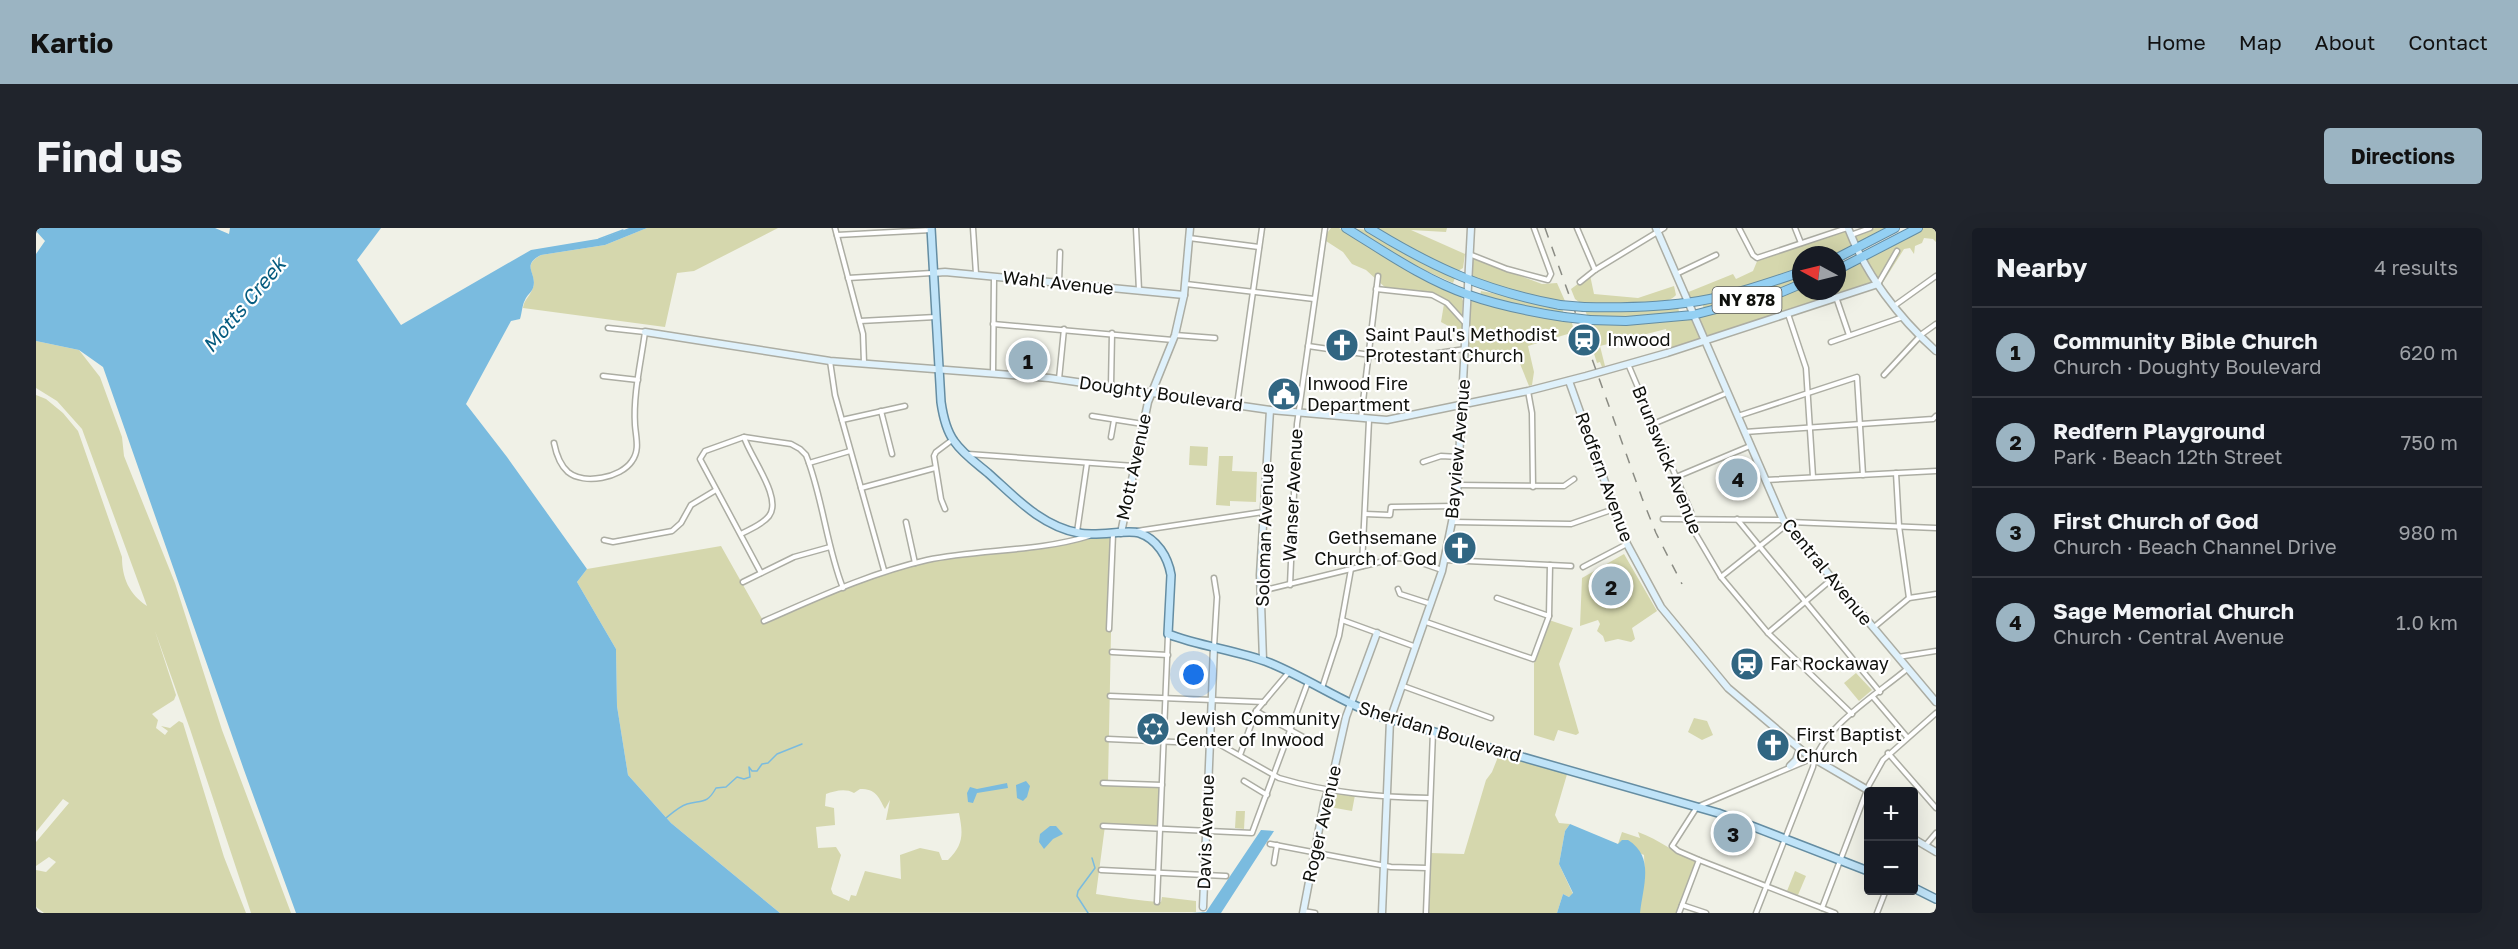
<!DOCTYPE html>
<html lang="en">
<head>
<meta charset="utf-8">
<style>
	:root { --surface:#171b24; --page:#20242c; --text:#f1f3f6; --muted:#9ea1a6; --line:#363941; --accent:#9bb4c2 }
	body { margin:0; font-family:"Golos Text",sans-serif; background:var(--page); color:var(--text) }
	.controls { position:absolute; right:18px; bottom:18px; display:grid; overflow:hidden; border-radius:6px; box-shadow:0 6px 24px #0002 }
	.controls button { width:54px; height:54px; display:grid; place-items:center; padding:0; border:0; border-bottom:2px solid var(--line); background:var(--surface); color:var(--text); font:30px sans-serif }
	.compass { position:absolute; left:1756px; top:18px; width:54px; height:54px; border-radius:50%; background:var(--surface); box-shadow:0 6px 24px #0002; rotate:277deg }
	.you { position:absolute; left:1158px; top:447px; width:21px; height:21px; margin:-15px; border:4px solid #fff; border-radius:50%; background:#1a73e8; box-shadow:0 0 0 9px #1a73e833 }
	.badge { display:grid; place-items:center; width:39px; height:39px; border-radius:50%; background:var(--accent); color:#111; font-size:20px; font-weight:700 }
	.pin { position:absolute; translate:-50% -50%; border:3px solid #fff; box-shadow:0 2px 6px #0006 }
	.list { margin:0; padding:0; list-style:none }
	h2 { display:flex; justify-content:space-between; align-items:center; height:78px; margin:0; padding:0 24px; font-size:26px }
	h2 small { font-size:20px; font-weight:400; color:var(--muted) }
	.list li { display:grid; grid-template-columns:39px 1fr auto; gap:18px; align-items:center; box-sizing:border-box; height:90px; padding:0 24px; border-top:2px solid var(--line) }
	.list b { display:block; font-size:22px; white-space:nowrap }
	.list p { margin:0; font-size:20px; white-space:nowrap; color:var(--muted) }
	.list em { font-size:20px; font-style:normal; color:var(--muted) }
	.map { position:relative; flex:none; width:1900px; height:685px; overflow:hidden; border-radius:6px }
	header { display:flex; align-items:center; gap:36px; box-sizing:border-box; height:84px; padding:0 30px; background:var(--accent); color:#111 }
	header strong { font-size:28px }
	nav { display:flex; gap:33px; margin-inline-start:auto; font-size:21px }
	.intro { display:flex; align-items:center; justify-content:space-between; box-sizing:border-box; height:144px; padding:0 36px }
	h1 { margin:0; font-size:42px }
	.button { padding:15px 27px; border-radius:6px; background:var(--accent); color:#111; font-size:21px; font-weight:700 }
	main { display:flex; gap:36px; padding:0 36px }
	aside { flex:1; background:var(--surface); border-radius:6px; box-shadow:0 6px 24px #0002 }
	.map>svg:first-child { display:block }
	.green { fill:#d5d7ad; fill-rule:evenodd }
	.water { fill:#7abbdf }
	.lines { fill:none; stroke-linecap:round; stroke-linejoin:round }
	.stream { stroke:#7abbdf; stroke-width:1.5 }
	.street-casing { stroke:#acada3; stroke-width:7 }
	.secondary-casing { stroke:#acada3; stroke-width:9 }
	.primary-casing { stroke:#658da2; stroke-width:10 }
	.highway-casing { stroke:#658da2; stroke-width:10 }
	.street { stroke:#fff; stroke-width:4 }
	.secondary { stroke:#dff1fb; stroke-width:6 }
	.primary { stroke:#bfe3f8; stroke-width:7 }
	.highway { stroke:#94d0f3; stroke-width:8 }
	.rail { stroke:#8a8b83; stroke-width:1.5; stroke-dasharray:10 10; stroke-linecap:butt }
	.highway-bridge-casing { stroke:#658da2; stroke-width:10; stroke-linecap:butt }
	.highway-bridge { stroke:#94d0f3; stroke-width:8 }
	.labels { text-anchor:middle; stroke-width:4.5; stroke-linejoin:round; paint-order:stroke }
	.shield { fill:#fff; stroke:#575855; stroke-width:1.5 }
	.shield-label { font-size:16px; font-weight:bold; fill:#0f100c }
	.street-label { font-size:18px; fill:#0f100c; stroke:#fff }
	.poi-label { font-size:18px; fill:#0f100c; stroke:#fff; text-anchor:start }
	.water-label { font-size:20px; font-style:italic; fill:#055b7f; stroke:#fff }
</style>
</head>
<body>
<header>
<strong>Kartio</strong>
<nav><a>Home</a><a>Map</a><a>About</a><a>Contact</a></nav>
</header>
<div class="intro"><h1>Find us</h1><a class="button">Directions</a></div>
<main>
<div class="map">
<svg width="1900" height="685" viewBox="0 0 1900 685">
	<rect width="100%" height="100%" fill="#f0f1e7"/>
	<g class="green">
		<path d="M 611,0 L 742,0 L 658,43 L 641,45 L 629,99 L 487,80 C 488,72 493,69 496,62 C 504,47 483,39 505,27 L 569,17 Z"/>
		<polygon points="1295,0 1303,0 1359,35 1425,68 1427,73 1426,87 1423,87 1413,74 1401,67 1388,64 1351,61 1330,42 1316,36 1307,24 1290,13 1291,5"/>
		<polygon points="1315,0 1331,2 1387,35 1419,50 1417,55 1366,32"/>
		<polygon points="1341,0 1411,0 1410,4 1375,2 1429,26 1427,40 1422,43 1385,27"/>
		<polygon points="1839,0 1858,0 1821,20 1816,7"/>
		<polygon points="1885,0 1900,0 1900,14 1897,11 1888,10 1886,15 1879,18 1878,26 1874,20 1868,21 1844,59 1830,35 1831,29"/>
		<polygon points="1811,1 1818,18 1801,27 1765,27 1765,43 1730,55 1655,72 1650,65 1697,46 1700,51 1717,43 1722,31"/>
		<polygon points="1437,30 1506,56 1521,55 1529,73 1483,68 1436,49"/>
		<polygon points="1824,34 1828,35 1840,55 1636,123 1630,101 1564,118 1569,138 1566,139 1564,134 1561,135 1549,98 1554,96 1553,93 1660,89 1765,58 1765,63 1801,63 1801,43"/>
		<polygon points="1765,45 1765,55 1668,81 1665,72"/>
		<path d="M 1554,47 L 1558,66 L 1602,70 L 1638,58 L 1640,67 C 1629,81 1567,76 1547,77 L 1539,71 L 1535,61 Z"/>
		<polygon points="1445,63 1525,78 1529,88 1444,68"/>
		<polygon points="1436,71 1529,90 1531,94 1536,95 1539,107 1536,108 1535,105 1492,118 1498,144 1496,157 1493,158 1478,121 1437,130 1434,135 1432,83"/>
		<polygon points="1408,76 1425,92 1428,101 1418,101 1405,94"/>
		<polygon points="1642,78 1643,84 1583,90 1552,90 1549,82"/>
		<path d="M 0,113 L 43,122 L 64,149 L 86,209 L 88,228 L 139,355 L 186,502 L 255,685 L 215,685 L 154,501 L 119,403 L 140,467 L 138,472 L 116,486 L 122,492 L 120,500 L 129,507 L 132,503 L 125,498 L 134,500 L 143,493 L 147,495 L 188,629 L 210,685 L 8,685 L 0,679 L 0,642 L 10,644 L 20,634 L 13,629 L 0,638 L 0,614 L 33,575 L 27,571 L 0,604 L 0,167 L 10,171 L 27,185 L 42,203 L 86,329 C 86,350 93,366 111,378 L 46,201 L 21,173 L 0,160 Z"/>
		<polygon points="1154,218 1172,219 1171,238 1153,237"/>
		<polygon points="1183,228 1197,228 1196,243 1221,244 1220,274 1194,273 1194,278 1180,277"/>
		<path d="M 1077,306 L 1072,554 L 1126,556 L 1124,601 L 1069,598 L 1060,666 C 1082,669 1103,673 1125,674 L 1126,669 L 1160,673 L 1160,684 L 744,685 L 635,595 L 592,547 L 581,478 L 580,421 L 541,354 L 551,341 L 685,318 L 729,396 L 848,342 L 948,323 L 1036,313 L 1056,307 ZM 824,561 C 840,561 842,568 849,581 L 854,572 L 850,592 L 923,585 C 927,606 928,616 912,632 L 906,632 L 903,624 L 884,620 L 864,627 L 865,651 L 829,643 L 820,668 L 815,667 L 813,673 L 797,666 L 795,661 L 805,627 L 800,619 L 782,620 L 780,599 L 799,597 L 798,580 L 789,578 L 790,566 C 799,563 809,560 818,565 Z"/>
		<polygon points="1588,326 1621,383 1596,400 1599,411 1595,414 1582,411 1569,414 1567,408 1561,403 1564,396 1562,392 1544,398 1546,350"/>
		<polygon points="1513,392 1537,400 1523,436 1543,505 1540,507 1522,502 1518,513 1498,507 1498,435"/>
		<polygon points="1820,445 1836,462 1823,473 1808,455"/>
		<polygon points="1658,490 1671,493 1677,507 1666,512 1652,504"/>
		<polygon points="1464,524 1532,543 1519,587 1523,595 1534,596 1529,603 1523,636 1537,666 1533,669 1527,666 1521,685 1392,685 1394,625 1428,626 1450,552 1456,544"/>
		<polygon points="1293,562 1319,567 1316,583 1288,578"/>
		<polygon points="1200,583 1209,583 1208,601 1199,600"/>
		<path d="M 1586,604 L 1604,610 L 1602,604 C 1624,612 1639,625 1660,634 L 1640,685 L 1593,685 L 1609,650 L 1608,627 L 1582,616 Z"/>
		<polygon points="1759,643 1770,648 1762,667 1751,663"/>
	</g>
	<g class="water">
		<path d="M 0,0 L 179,0 L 193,6 L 194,0 L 345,0 L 321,32 L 365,97 L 495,22 L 567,10 L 593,0 L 611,0 L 569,17 L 505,27 C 484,38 502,45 497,60 C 495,65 491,67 489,72 C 486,77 486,85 484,91 L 475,93 L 430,176 L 471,229 L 551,341 L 541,354 L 580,421 L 581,478 L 592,547 L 635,595 L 744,685 L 260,685 L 208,542 L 67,139 L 43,122 L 0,113 L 0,26 L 9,13 L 0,3 Z"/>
		<polygon points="990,553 994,558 991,569 987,573 981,570 980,557"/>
		<polygon points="971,555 972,560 941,565 937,575 932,574 931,565 934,559 941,561"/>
		<path d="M 1534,596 L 1582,616 L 1586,612 L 1592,612 C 1619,629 1607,658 1604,685 L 1521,685 L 1527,666 L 1533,669 L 1537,665 L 1523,636 L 1529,603 Z"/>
		<polygon points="1014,598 1020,598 1027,606 1017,611 1008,621 1003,614 1004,606"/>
		<polygon points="1225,602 1238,603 1185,685 1156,685 1170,684"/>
	</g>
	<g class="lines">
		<g class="stream">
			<polyline points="563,11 587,2"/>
			<path d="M 630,590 C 636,585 644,578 651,576 C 667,572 671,576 680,560 L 690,559 L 701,549 L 708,551 L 714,549 L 713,539 L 716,543 L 721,543 L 726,536 L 732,535 L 741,526 L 766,516"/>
			<polyline points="1052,685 1041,668 1042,663 1059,640 1056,630"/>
		</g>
		<defs>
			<g id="street">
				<polyline points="799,0 827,106 828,135"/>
				<polyline points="937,0 940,46"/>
				<polyline points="1100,0 1103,62"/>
				<polyline points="1541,0 1559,42"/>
				<polyline points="1703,0 1717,27 1721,30 1811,0"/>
				<polyline points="1759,0 1765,15"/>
				<polyline points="801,7 895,2"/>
				<polyline points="1815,7 1834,0"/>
				<polyline points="1153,10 1223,19"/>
				<polyline points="1433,26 1471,41 1512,52 1515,46 1498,0"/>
				<polyline points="1640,46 1680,27"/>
				<polyline points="812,50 896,45"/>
				<polyline points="1544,54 1559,42 1628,0"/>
				<polyline points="1023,55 1024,24"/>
				<polyline points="1150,56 1278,71"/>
				<polyline points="1842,56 1861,23"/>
				<polyline points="1340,61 1396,67 1411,75 1430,96"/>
				<polyline points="1800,69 1813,107"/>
				<polyline points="1858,78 1900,48"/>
				<polyline points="1752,86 1770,140 1777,249"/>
				<polyline points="824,93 900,89"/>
				<polyline points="957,96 1137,112"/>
				<polyline points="1139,107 1179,110"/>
				<polyline points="1795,114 1867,89"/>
				<polyline points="1272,118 1362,131 1429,121"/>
				<polyline points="794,133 799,167 848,342"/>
				<polyline points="1592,136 1655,284 1655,298 1685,349 1732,405 1816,486"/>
				<polyline points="957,146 958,49"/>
				<polyline points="1848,147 1886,106 1900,96"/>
				<polyline points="567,148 602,152"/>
				<polyline points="1023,151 1028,101"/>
				<polyline points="1075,158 1076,105"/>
				<polyline points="1492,163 1496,185 1497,259"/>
				<polyline points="1201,177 1226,0"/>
				<polyline points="845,183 856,226"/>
				<polyline points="1056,188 1107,196"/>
				<polyline points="1702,188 1821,149 1827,247"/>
				<polyline points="1325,190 1342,48"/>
				<polyline points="806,192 869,178"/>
				<polyline points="1617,196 1691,165"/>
				<polyline points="1709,204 1897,191 1900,188"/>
				<polyline points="1075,209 1078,192"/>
				<path d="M 518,215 C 520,225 524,237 532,244 C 548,257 585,250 596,233 C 604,222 600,210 599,197 C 597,166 605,134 609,104 L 572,100"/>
				<polyline points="932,226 1098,238"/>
				<polyline points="1387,234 1405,228 1423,229"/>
				<polyline points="773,235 814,223"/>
				<polyline points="1860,245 1863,298 1873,370"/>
				<polyline points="1640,249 1714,218"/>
				<polyline points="1730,252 1900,243"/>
				<polyline points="1421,257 1528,258 1538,251"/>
				<polyline points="825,260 899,240"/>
				<polyline points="909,281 905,271 898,228 900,224 916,212"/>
				<polyline points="1329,286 1354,287 1355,279 1419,278"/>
				<polyline points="1627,291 1747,292"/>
				<polyline points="1701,291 1844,464"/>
				<polyline points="870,294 879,335"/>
				<polyline points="1417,294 1535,296 1578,281"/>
				<polyline points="1101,303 1227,284"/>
				<polyline points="1041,304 1051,235"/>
				<path d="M 705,306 C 714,301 726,297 733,288 C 747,270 714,229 708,209"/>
				<polyline points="568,312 577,314 636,303 645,295 655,277 680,262"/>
				<polyline points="1409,332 1535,338"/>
				<polyline points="1326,338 1333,192"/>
				<polyline points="1547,339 1591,316"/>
				<path d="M 725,345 L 664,231 L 669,223 L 708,209 L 755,216 L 764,221 L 770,227 C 787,270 790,317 807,360"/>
				<polyline points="1685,349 1754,294 1900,300"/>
				<polyline points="707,354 758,329 794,319"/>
				<polyline points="1254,357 1261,196 1289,0"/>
				<polyline points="1362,361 1364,366 1395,376"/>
				<polyline points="1225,363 1360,330 1374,331 1406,342"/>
				<polyline points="1461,370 1513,388"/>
				<polyline points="1306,392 1380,419"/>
				<path d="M 728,393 C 781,370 834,345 891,332 C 944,321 1001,324 1053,308"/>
				<polyline points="1390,394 1497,431 1513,388 1514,337"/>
				<polyline points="1837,400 1873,370 1900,366"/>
				<polyline points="1073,401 1077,306"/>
				<polyline points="1732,405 1796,351"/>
				<polyline points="1178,419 1181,369 1178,350"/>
				<polyline points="1076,424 1132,427"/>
				<polyline points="1862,429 1900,423"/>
				<polyline points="1367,458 1455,490"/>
				<polyline points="1286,460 1303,408 1315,341"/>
				<polyline points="1074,468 1228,474"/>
				<polyline points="1837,469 1871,509"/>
				<polyline points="1220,483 1280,516"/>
				<path d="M 1072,511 L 1183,516 L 1243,550 C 1293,565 1342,569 1393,570"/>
				<polyline points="1852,525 1900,580"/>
				<polyline points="1204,527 1220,483 1253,444"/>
				<polyline points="1777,530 1661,579 1636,618 1642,623 1663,632 1799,685"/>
				<polyline points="1208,553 1231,567"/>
				<polyline points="1067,555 1126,557"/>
				<polyline points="1067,598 1216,605 1272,454"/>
				<polyline points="1234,616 1355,639 1391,640"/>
				<polyline points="1889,618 1900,605"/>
				<polyline points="1238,635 1241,617"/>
				<polyline points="1065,642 1190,648"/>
				<polyline points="1121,674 1132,407"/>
				<polyline points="1646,677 1670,685"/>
				<polyline points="1786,680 1833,557 1847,532 1900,485"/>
				<polyline points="1267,683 1279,685"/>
				<polyline points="1390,685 1397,504"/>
				<polyline points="1643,685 1663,632"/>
				<path d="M 1720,685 L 1777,539 C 1783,501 1843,465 1871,441"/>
				<polyline points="1841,685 1850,662"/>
			</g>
			<g id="secondary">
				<polyline points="1620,0 1747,292 1900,474"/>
				<path d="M 1812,0 C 1830,47 1863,90 1900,123"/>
				<polyline points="897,45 909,44 1148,67"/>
				<polyline points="609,104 794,133 1013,150 1234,182 1351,192 1492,163 1550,148 1631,125 1842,56"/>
				<polyline points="1533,153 1591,316 1625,379 1692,460 1770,526 1835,564"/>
				<polyline points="1085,305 1112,174 1139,107 1148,67 1154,0"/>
				<polyline points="1227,432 1224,347 1234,182"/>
				<polyline points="1754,538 1760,532 1764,521"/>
				<polyline points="1878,611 1900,624"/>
				<polyline points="1167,679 1178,419"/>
				<polyline points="1267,685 1288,575 1296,551 1310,489 1341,405"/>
				<polyline points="1346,685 1354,492 1406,343 1421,269 1435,0"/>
			</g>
			<g id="primary">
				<path d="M 895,0 L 905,174 C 907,188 910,202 918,213 C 927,226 940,235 952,245 C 979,269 1005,298 1043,305 C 1061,309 1091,301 1103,305 C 1121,311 1132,329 1135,347 L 1132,406 C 1166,419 1201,422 1234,435 C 1273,451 1307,475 1346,489 L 1682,585 L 1832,643"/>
				<polyline points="1878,660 1900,671"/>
			</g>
			<g id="highway">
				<path d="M 1310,0 C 1349,24 1389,52 1433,67 C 1464,78 1496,84 1528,89"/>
				<path d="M 1333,0 C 1398,40 1449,63 1524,77"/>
				<polyline points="1801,30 1859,0"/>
				<polyline points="1801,42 1882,0"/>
				<path d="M 1548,79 C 1586,80 1626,79 1663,73 C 1698,67 1732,55 1765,44"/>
				<polyline points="1554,92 1590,93 1657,87 1746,64 1765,56"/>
			</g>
		</defs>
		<use href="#street" class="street-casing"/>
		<use href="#secondary" class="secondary-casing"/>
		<use href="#primary" class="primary-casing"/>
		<use href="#highway" class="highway-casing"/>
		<use href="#street" class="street"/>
		<use href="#secondary" class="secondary"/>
		<use href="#primary" class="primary"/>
		<use href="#highway" class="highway"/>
		<polyline class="rail" points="1509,0 1606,270 1620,305 1646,356"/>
		<defs>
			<g id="highway-bridge">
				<polyline points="1524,77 1548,79"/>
				<polyline points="1528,89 1554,92"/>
			</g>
		</defs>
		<use href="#highway-bridge" class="highway-bridge-casing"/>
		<use href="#highway-bridge" class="highway-bridge"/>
	</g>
	<defs>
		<symbol id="station-disc" viewBox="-11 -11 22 22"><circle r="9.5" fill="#316682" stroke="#fff"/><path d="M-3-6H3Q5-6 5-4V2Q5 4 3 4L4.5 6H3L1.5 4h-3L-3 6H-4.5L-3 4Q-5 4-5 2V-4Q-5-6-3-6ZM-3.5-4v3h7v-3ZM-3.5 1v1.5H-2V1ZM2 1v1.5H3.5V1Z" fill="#fff"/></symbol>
		<symbol id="church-disc" viewBox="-11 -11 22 22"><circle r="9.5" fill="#316682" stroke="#fff"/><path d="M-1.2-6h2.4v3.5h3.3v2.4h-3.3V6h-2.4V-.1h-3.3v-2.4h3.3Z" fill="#fff"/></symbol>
		<symbol id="civic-disc" viewBox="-11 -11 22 22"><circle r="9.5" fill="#316682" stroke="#fff"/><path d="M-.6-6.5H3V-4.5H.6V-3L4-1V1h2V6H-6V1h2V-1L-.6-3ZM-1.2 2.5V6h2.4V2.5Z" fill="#fff"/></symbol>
		<symbol id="synagogue-disc" viewBox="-11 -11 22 22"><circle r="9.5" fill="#316682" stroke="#fff"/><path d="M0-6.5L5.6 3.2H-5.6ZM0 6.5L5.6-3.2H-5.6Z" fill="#fff"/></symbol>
	</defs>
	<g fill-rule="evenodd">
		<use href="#station-disc" x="1529" y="93" width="38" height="38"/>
		<use href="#church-disc" x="1287" y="98" width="38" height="38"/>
		<use href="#civic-disc" x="1229" y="147" width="38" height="38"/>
		<use href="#church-disc" x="1405" y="301" width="38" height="38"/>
		<use href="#station-disc" x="1692" y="417" width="38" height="38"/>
		<use href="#synagogue-disc" x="1098" y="482" width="38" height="38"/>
		<use href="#church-disc" x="1718" y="498" width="38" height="38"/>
	</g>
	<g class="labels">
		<rect class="shield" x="1676.5" y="59" width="69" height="26" rx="4.5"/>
		<g class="shield-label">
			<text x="1711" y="78">NY 878</text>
		</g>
		<g class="street-label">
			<text transform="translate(1022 55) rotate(6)" y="6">Wahl Avenue</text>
			<text transform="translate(1125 166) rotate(8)" y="6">Doughty Boulevard</text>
			<text transform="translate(1422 221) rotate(-85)" y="6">Bayview Avenue</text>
			<text transform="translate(1631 232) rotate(68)" y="6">Brunswick Avenue</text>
			<text transform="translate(1098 239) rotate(-78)" y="6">Mott Avenue</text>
			<text transform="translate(1568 249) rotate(70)" y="6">Redfern Avenue</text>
			<text transform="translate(1257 267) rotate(-87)" y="6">Wanser Avenue</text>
			<text transform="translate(1229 307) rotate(-88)" y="6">Soloman Avenue</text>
			<text transform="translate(1791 344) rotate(51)" y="6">Central Avenue</text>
			<text transform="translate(1404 504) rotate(17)" y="6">Sheridan Boulevard</text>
			<text transform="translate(1286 596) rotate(-77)" y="6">Roger Avenue</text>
			<text transform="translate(1170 604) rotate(-88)" y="6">Davis Avenue</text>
		</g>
		<g class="poi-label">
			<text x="1329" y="113">Saint Paul's Methodist<tspan x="1329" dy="21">Protestant Church</tspan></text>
			<text x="1571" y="118">Inwood</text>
			<text x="1271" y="162">Inwood Fire<tspan x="1271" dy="21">Department</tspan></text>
			<text x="1401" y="316" text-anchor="end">Gethsemane<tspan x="1401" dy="21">Church of God</tspan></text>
			<text x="1734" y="442">Far Rockaway</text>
			<text x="1140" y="497">Jewish Community<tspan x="1140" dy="21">Center of Inwood</tspan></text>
			<text x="1760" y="513">First Baptist<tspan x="1760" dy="21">Church</tspan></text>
		</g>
		<g class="water-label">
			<text transform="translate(208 77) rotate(-50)" y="7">Motts Creek</text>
		</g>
	</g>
</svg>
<div class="controls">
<button>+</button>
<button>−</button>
</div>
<svg class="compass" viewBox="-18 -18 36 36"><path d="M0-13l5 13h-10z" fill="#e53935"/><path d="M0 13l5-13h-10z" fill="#9ea1a6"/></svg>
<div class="you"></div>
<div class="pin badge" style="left:992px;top:132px">1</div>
<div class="pin badge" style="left:1575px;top:358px">2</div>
<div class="pin badge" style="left:1697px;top:605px">3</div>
<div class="pin badge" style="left:1702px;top:250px">4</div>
</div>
<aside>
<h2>Nearby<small>4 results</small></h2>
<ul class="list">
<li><span class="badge">1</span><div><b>Community Bible Church</b><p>Church · Doughty Boulevard</p></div><em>620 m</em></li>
<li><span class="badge">2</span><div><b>Redfern Playground</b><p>Park · Beach 12th Street</p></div><em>750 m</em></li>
<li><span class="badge">3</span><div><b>First Church of God</b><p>Church · Beach Channel Drive</p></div><em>980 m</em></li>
<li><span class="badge">4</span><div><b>Sage Memorial Church</b><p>Church · Central Avenue</p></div><em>1.0 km</em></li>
</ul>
</aside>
</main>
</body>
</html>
